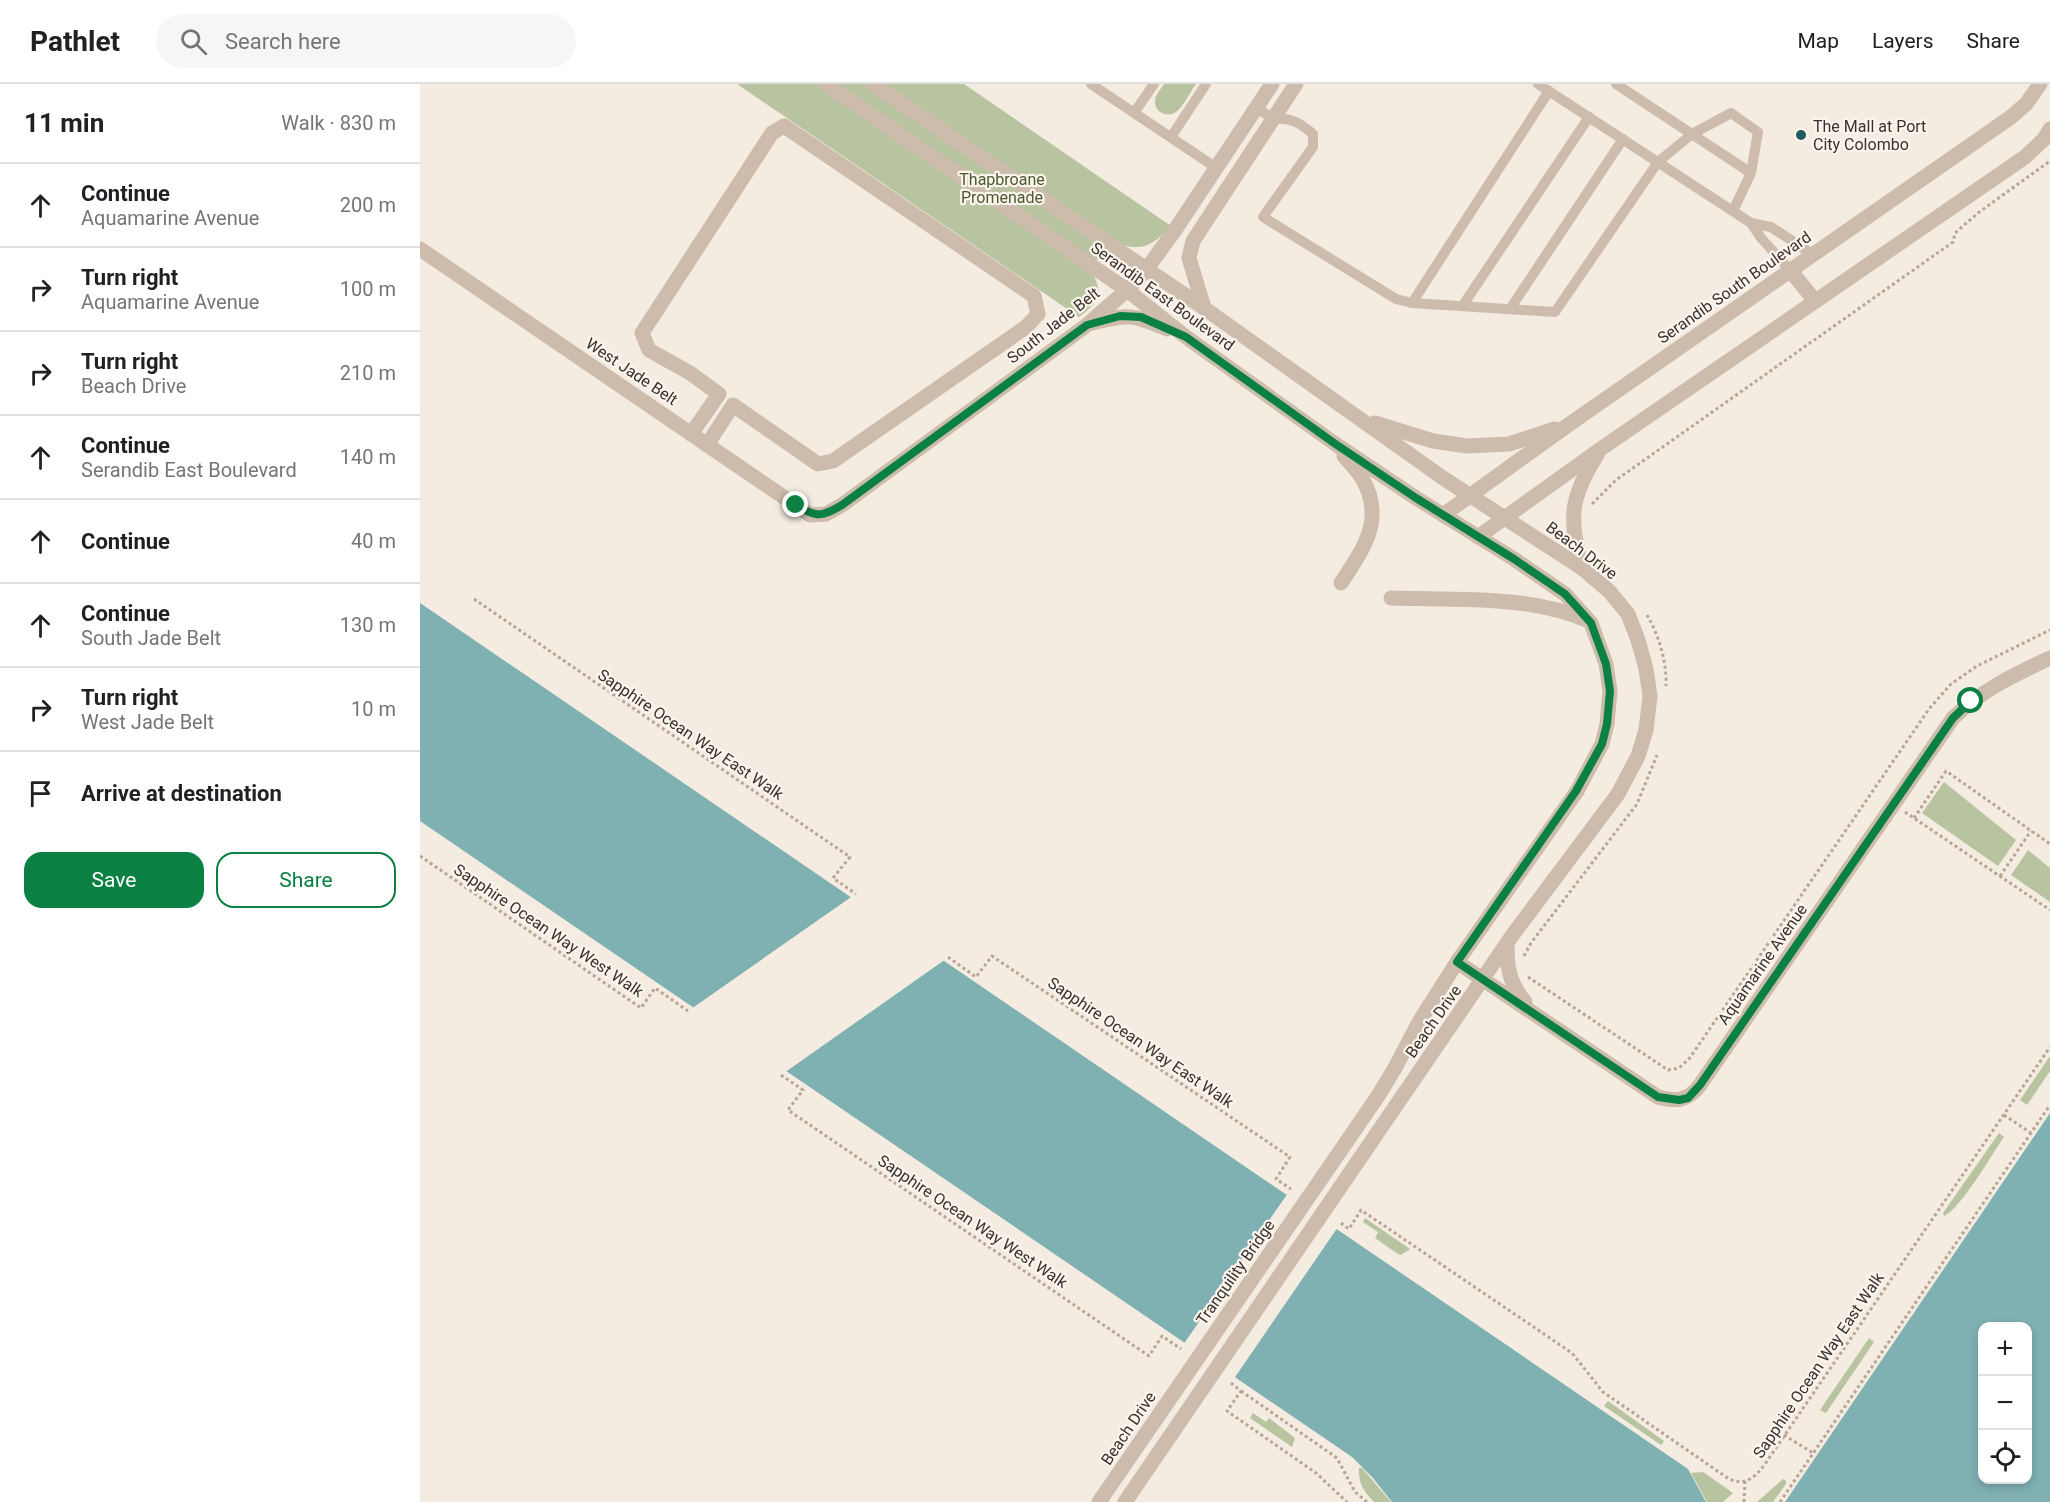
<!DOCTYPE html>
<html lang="en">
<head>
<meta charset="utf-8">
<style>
	:root { --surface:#fff; --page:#f6f6f6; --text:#202124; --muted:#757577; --line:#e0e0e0; --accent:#0b8043 }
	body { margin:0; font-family:Roboto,sans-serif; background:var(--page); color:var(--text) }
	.controls { position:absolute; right:18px; bottom:18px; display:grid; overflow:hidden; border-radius:12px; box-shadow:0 3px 9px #0003 }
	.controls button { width:54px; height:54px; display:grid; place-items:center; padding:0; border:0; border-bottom:2px solid var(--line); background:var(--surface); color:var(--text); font:30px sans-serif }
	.stop { position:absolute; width:18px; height:18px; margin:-14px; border:4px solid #0b8043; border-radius:50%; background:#fff }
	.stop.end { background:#0b8043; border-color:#fff; box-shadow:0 2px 6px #0008 }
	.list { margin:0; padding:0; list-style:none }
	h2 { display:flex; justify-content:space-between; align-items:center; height:78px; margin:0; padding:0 24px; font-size:26px }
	h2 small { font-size:20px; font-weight:400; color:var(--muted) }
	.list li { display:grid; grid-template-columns:39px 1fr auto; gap:18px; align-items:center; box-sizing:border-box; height:84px; padding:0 24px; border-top:2px solid var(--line) }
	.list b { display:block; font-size:22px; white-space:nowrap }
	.list p { margin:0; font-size:20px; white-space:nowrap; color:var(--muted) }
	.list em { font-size:20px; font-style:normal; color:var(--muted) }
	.actions { display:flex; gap:12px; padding:18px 24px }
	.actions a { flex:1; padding:14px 0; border:2px solid var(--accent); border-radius:18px; text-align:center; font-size:21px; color:var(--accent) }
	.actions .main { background:var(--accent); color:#fff }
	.icon { flex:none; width:33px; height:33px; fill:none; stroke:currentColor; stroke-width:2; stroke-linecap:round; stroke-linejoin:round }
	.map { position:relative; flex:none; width:1630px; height:1418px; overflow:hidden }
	header { display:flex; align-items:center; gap:36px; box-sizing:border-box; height:84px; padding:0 30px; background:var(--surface); border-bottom:2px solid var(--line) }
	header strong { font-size:28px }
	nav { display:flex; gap:33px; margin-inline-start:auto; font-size:21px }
	.search { width:420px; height:54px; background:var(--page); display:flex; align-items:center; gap:15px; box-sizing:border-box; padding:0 21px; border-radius:33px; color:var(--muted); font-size:22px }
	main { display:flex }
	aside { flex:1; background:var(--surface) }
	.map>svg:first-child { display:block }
	.green { fill:#b8c4a0 }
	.water { fill:#7fb0b2; fill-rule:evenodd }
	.pier { fill:#f4ebe1 }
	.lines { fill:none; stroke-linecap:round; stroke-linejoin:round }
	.path { stroke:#b9a596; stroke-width:3; stroke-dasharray:3 3; stroke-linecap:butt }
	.lane { stroke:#cdbbac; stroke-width:10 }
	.street { stroke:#cdbbac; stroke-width:15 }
	.route { stroke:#0b8043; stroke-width:8 }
	.poi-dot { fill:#1f5a5e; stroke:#fbf5ee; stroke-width:2 }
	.labels { text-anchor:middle; stroke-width:4.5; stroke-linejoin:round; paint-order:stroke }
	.poi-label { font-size:16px; fill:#3b302b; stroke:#fbf5ee; text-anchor:start }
	.park-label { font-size:16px; fill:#4a5a2e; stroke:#fbf5ee }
	.street-label { font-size:16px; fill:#3b302b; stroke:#fbf5ee }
</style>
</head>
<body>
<header>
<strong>Pathlet</strong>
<div class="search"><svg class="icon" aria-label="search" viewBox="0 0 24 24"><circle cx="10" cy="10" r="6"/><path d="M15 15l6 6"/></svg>Search here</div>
<nav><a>Map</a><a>Layers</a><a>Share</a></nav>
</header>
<main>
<aside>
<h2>11 min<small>Walk · 830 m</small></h2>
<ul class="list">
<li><svg class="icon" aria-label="ahead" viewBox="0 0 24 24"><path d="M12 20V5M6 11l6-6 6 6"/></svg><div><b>Continue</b><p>Aquamarine Avenue</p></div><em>200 m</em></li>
<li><svg class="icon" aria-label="right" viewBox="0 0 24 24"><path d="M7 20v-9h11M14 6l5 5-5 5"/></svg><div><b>Turn right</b><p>Aquamarine Avenue</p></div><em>100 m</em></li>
<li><svg class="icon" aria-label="right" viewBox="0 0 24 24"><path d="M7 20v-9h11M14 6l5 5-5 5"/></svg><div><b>Turn right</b><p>Beach Drive</p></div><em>210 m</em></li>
<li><svg class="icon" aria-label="ahead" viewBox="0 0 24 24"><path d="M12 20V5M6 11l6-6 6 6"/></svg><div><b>Continue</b><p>Serandib East Boulevard</p></div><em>140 m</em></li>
<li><svg class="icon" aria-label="ahead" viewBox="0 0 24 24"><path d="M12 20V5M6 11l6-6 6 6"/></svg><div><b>Continue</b></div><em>40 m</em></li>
<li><svg class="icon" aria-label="ahead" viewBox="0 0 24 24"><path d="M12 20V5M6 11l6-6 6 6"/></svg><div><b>Continue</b><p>South Jade Belt</p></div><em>130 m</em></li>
<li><svg class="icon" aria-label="right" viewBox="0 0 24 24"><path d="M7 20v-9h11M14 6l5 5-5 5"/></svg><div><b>Turn right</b><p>West Jade Belt</p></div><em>10 m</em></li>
<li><svg class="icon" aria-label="arrive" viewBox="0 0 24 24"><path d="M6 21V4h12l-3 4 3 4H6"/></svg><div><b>Arrive at destination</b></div></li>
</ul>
<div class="actions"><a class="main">Save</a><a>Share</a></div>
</aside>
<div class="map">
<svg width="1630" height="1418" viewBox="0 0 1630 1418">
	<rect width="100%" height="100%" fill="#f4ebe1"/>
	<g class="green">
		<path d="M 317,0 L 544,0 L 751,142 C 731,164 719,169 690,156 L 670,186 C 685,208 679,218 659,233 Z"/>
		<path d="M 744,0 L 776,0 C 770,8 764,22 756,28 C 747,34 734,28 735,17 C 735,11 741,5 744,0 Z"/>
		<polygon points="1524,698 1596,756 1578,782 1502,729"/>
		<polygon points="1608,766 1630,784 1630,818 1591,791"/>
		<polygon points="1630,972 1630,987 1607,1021 1600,1016"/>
		<path d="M 1579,1049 L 1584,1053 C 1572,1070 1540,1126 1524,1132 L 1523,1129 Z"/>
		<polygon points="945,1134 990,1165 981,1171 978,1170 955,1154 958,1148 943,1138"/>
		<polygon points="1449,1254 1454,1258 1406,1329 1400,1326"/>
		<polygon points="1188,1317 1244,1357 1241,1361 1184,1322"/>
		<polygon points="833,1329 846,1338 849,1334 875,1354 872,1363 830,1334"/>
		<path d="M 939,1384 L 942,1384 L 971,1418 L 954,1418 C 944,1408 938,1399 939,1384 Z"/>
		<polygon points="1283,1388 1313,1409 1303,1418 1287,1418 1271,1389"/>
		<polygon points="1363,1395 1366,1397 1366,1400 1353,1418 1337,1418"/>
	</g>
	<g class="water">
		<polygon points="0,519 1268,1385 1286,1418 972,1418 952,1393 932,1373 0,737"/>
		<path d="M 1630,1029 L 1630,1418 L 1365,1418 ZM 1608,1242 L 1608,1396 L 1562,1396 L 1562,1242 Z"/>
	</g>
	<g class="pier">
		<polygon points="434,811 526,875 364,989 271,925"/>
		<polygon points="868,1109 918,1143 813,1296 763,1261"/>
	</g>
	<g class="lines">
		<g class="path">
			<polyline points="1172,420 1196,396 1533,158 1535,149 1558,129 1630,77"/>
			<polyline points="54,515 430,773 413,794 436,810"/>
			<path d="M 1227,531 C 1239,551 1247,579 1246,602"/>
			<polyline points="1485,728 1630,826"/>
			<polyline points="1494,734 1526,687 1630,760"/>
			<polyline points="0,772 221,924 235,904 268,927"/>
			<polyline points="1580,792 1611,747"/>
			<polyline points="1104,872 1111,859 1217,720 1237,671"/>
			<polyline points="528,873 556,893 572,872 870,1073 856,1095 871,1105"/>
			<polyline points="1108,893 1248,986 1259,984 1269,975 1509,625 1531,600 1557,582 1630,546"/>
			<polyline points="361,991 383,1006 368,1026 729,1272 742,1252 761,1265"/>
			<polyline points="1584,1031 1611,1049"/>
			<path d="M 921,1139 L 929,1145 L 941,1126 L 1152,1269 L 1183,1308 L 1309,1395 C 1325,1402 1335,1394 1345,1380 L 1630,963"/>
			<polyline points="811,1299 821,1307 807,1327 896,1389 927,1418"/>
			<polyline points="821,1307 917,1374 935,1408 947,1418"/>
			<polyline points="1364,1351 1393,1369"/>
			<polyline points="1324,1418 1325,1397"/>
			<polyline points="1360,1418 1630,1021"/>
		</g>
		<g class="lane">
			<polyline points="671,0 795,83"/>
			<polyline points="1118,0 1331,139 1351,143 1392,170"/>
			<polyline points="1196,0 1331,89"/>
			<path d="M 835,23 L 854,35 C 871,33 880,39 893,50 L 893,63 L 843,133 L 976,215 L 992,219 L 1129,7"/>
			<polyline points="714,29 734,0"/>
			<polyline points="751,53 786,0"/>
			<polyline points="1331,139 1341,154 1370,186"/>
			<polyline points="992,219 1135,228 1238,78 1272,50 1311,29 1338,48 1331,89 1313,127"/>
			<polyline points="1043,221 1169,33"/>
			<polyline points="1090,225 1203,55"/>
		</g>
		<g class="street">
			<polyline points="406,0 707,206 766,253 914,359 996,414 1094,475 1145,510 1171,539 1186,580 1190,607 1187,640 1182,660 1157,707 1037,878 999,938 975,984 958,1012 679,1418"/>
			<polyline points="453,0 784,224 1023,394 1162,484 1189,507 1208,530 1218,556 1226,585 1230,612 1226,646 1218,672 1198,710 1094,849 705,1418"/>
			<polyline points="0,165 390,431 406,430 422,421 667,241 707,206 726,186 755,146 852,0"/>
			<polyline points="1370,186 1395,217"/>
			<polyline points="784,224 769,174 773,157 876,0"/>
			<path d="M 672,239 C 708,230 713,230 747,245"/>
			<polyline points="955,339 1013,357 1047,362 1089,360 1135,345"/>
			<polyline points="271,350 299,310 270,289 229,266 222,249 352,49 364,42 614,212 618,230 606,243 413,377 398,380 313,321 287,361"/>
			<polyline points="1023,431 1151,339 1591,33 1606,20 1620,0"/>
			<polyline points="1058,453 1182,364 1605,73 1624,55 1630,45"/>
			<path d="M 1162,484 C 1149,435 1149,415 1177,371"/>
			<path d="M 921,499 C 943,465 966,436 942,394 C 937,386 930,379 924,372"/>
			<path d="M 971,514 C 1032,516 1110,511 1166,536"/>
			<path d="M 1087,860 C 1087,885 1089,898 1105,918"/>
			<path d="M 1037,878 L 1238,1013 C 1256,1018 1268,1017 1280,1001 L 1533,634 C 1563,605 1594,591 1630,574"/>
		</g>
	</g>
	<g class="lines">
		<path class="route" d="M 376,421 C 396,434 402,433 422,421 L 667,241 L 700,232 L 721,233 L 766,253 L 914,359 L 996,414 L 1094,475 L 1145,510 L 1171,539 L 1186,580 L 1190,607 L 1187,640 L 1182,660 L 1156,707 L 1037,878 L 1238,1013 L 1259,1016 L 1268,1014 L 1280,1001 L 1533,634 L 1551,617"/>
	</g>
	<circle class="poi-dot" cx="1381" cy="51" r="6"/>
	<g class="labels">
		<g class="poi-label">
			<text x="1393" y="48">The Mall at Port<tspan x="1393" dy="18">City Colombo</tspan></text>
		</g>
		<g class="park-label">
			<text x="582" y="101">Thapbroane<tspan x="582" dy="18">Promenade</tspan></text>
		</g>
		<g class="street-label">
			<text transform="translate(1314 203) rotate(-35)" y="6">Serandib South Boulevard</text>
			<text transform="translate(743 212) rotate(36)" y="6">Serandib East Boulevard</text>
			<text transform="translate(633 241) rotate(-38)" y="6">South Jade Belt</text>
			<text transform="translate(212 287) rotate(34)" y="6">West Jade Belt</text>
			<text transform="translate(1162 466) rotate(37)" y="6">Beach Drive</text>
			<text transform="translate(271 650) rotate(34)" y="6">Sapphire Ocean Way East Walk</text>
			<text transform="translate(129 846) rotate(34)" y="6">Sapphire Ocean Way West Walk</text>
			<text transform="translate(1342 880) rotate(-55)" y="6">Aquamarine Avenue</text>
			<text transform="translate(1013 937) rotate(-55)" y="6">Beach Drive</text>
			<text transform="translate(721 958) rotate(34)" y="6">Sapphire Ocean Way East Walk</text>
			<text transform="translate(553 1137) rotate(34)" y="6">Sapphire Ocean Way West Walk</text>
			<text transform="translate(815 1188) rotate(-55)" y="6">Tranquility Bridge</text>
			<text transform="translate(1398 1281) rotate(-56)" y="6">Sapphire Ocean Way East Walk</text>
			<text transform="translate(708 1344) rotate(-56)" y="6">Beach Drive</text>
		</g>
	</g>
</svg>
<div class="controls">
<button>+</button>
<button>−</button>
<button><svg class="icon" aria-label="locate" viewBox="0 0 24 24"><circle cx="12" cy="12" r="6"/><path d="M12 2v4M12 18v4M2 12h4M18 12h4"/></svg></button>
</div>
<div class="stop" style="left:1551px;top:617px"></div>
<div class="stop end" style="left:376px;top:421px"></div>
</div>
</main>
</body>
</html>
